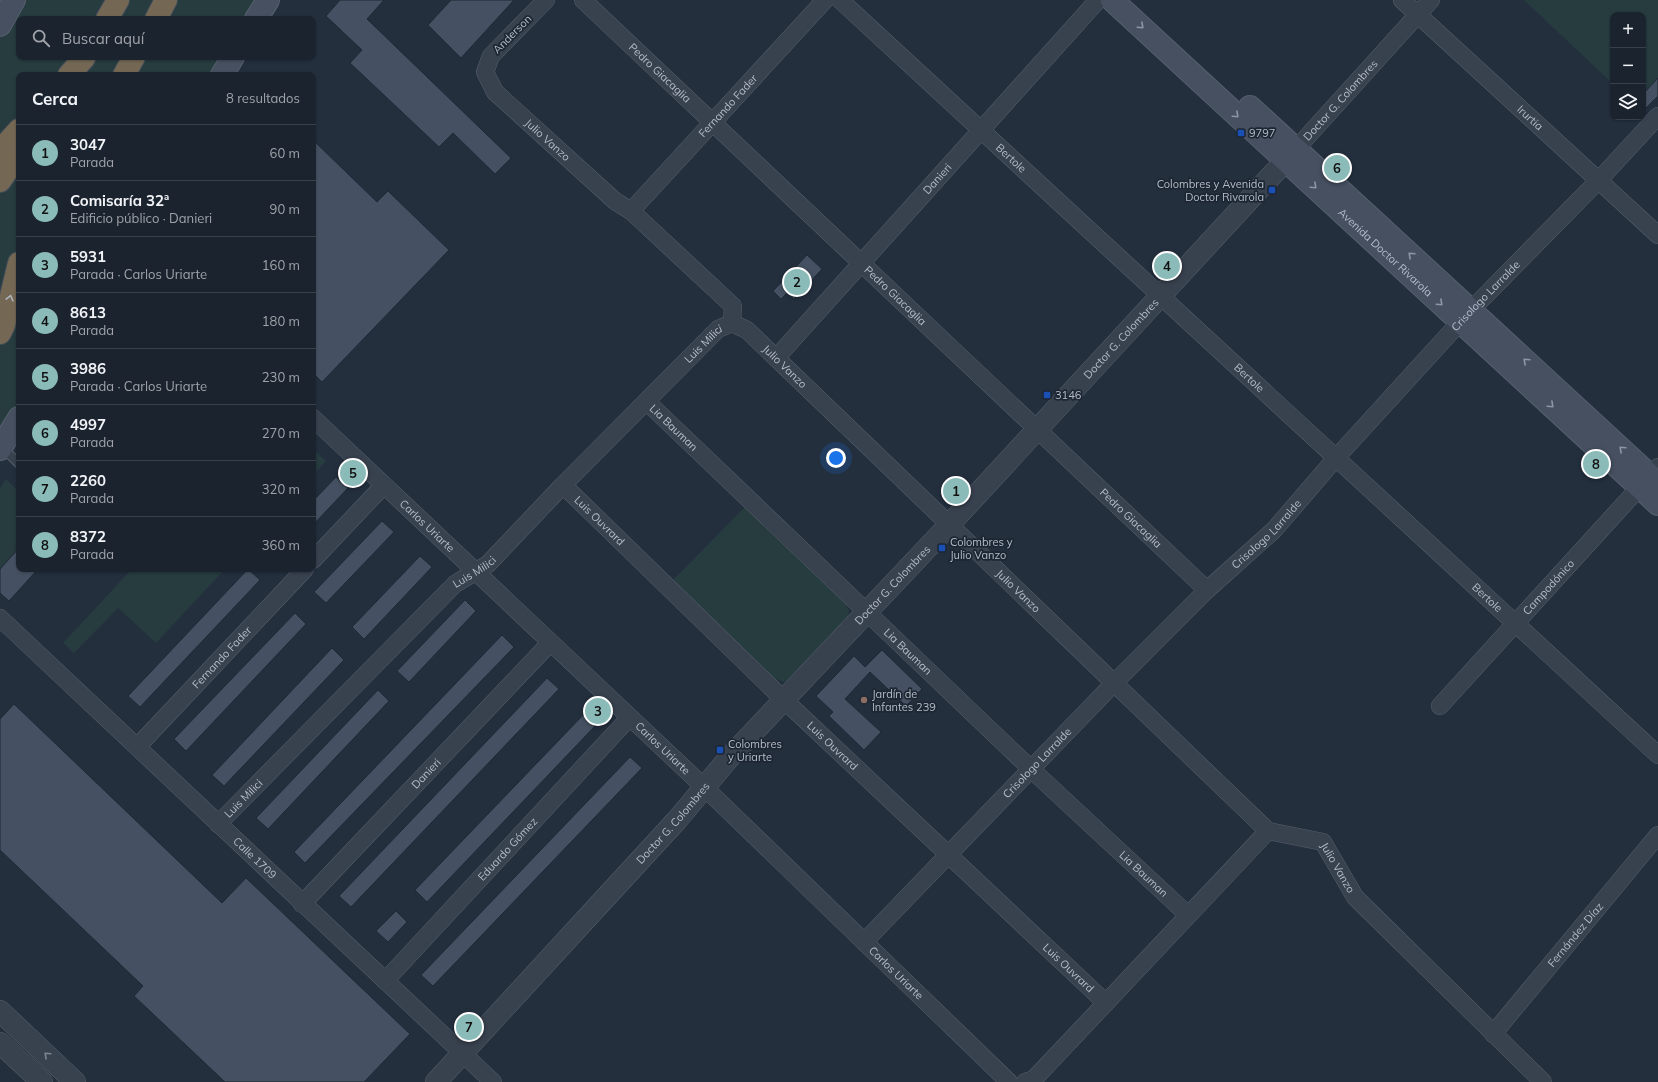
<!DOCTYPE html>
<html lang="es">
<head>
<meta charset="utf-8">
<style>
	:root { --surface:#1b232e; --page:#282f3a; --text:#f1f3f6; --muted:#a0a4aa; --line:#39404a; --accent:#8bbbb9 }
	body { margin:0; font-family:Mulish,sans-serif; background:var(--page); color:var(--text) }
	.controls { position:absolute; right:12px; top:12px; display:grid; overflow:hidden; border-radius:8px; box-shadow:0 1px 3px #0004 }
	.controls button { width:36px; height:36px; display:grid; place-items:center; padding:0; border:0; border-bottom:1px solid var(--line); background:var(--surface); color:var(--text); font:20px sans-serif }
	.you { position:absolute; left:836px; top:458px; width:14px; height:14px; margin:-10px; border:3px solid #fff; border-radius:50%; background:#1a73e8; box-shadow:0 0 0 6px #1a73e833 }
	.badge { display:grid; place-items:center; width:26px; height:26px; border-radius:50%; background:var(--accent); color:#111; font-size:13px; font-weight:700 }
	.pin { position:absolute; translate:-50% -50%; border:2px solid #fff; box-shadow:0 1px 4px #0006 }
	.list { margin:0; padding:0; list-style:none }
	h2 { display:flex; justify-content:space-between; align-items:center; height:52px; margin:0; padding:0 16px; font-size:17px }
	h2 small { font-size:13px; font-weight:400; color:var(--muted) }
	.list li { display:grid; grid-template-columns:26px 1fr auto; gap:12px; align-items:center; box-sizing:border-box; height:56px; padding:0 16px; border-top:1px solid var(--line) }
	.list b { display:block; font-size:15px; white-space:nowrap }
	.list p { margin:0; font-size:13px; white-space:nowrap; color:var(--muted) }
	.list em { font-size:13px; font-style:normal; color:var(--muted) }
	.icon { flex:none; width:22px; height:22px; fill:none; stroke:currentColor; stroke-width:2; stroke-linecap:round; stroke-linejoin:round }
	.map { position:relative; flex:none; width:1658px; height:1082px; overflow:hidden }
	.search { position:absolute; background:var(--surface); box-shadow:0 1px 3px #0004; left:16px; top:16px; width:300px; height:44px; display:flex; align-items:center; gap:10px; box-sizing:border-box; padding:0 14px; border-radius:8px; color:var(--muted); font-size:15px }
	.panel { position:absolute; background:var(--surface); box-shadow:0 1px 3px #0004; left:16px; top:72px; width:300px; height:500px; border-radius:8px }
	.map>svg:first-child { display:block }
	.green { fill:#263c3f }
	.building { fill:#455162; stroke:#1f2835 }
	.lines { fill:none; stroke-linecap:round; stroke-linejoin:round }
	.service-casing { stroke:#565f6c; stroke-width:10 }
	.minor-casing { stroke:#565f6c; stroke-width:18 }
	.tertiary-casing { stroke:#565f6c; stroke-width:22 }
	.secondary-casing { stroke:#565f6c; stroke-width:24 }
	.motorway-casing { stroke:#434c59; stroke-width:24 }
	.service { stroke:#38414e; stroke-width:8 }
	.minor { stroke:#38414e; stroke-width:17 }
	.tertiary { stroke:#38414e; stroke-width:21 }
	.secondary { stroke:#465061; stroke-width:22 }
	.motorway { stroke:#746855; stroke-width:22 }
	.oneway { stroke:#8e96a5 }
	.oneway2 { stroke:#aeb4bd }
	.oneway3 { stroke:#7c8592 }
	.transit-dot { fill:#1a4fb4; stroke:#1d2633; stroke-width:1.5 }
	.education-dot { fill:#8d6e63; stroke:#1d2633; stroke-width:1.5 }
	.labels { text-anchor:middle; stroke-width:3.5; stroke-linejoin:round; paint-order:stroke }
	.street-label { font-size:11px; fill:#b4bcc9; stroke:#1d2633 }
	.poi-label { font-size:11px; fill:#b4bcc9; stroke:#1d2633; text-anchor:start }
</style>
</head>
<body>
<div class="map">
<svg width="1658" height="1082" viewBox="0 0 1658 1082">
	<rect width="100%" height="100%" fill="#242f3e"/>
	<g class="green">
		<polygon points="14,0 268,0 256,19 19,19 19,57 233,57 222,75 19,75 19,418 0,449 0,25"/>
		<polygon points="1524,0 1658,0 1658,96 1643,111 1643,15 1613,15 1613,84"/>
		<polygon points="313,449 326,461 313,475"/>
		<polygon points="6,479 19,492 19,548 0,569 0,488"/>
		<polygon points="745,507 845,602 849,611 847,622 791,680 783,682 774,678 673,580"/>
		<polygon points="132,569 225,569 156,643 118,608 74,653 63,643"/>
	</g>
	<g class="building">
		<polygon points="340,0 384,0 367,19 511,158 495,174 453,133 439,147 350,63 362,50 326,16"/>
		<polygon points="451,0 514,0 461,58 428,25"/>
		<polygon points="1658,78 1658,96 1643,111 1643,94"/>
		<polygon points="313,140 377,202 388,191 449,250 322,382 313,373"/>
		<polygon points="807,255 822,269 794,299 787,293 781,299 773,291"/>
		<polygon points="336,477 348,488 313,525 313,501"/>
		<polygon points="382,521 394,532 326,603 314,592"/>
		<polygon points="19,548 19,569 38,569 9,601 0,593 0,569"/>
		<polygon points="420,556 432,567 364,639 352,627"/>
		<polygon points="248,569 260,580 140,707 128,696"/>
		<polygon points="465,600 476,611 409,682 397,671"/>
		<polygon points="295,613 306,624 186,751 174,739"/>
		<polygon points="502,635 514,647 305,863 294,852"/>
		<polygon points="332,648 344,660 224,786 212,775"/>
		<polygon points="882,650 922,689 906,706 870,672 845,699 881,732 864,750 829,716 833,712 816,696 854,656 865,667"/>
		<polygon points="547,678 559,689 351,907 339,896"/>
		<polygon points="378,690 389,701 268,829 256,818"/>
		<polygon points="14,704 222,903 246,878 410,1034 364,1082 225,1082 134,996 143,986 0,850 0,719"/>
		<polygon points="584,714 596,725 427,902 415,890"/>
		<polygon points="630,757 642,768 433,986 421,975"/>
		<polygon points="396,911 407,922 388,942 376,931"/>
	</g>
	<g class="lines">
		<defs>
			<polyline id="service" points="2,447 19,464"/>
			<g id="minor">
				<path id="s1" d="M 546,0 L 491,56 L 485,72 L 495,92 L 615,201 L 631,211 L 733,306 L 732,323"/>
				<path id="s2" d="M 583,0 L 1207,590"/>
				<path id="s3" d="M 840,0 L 1658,755"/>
				<path id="s4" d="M 1402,0 L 1658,235"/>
				<path id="s5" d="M 1296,149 L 1431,0"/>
				<path id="s6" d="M 631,211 L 825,0"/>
				<path id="s7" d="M 732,323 L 747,330 L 1268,831 L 1323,842 L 1355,897 L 1543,1082"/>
				<path id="s8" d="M 776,358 L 1098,0"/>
				<path id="s9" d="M 647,402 L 1031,769 L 1188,915"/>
				<path id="s10" d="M 313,418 L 704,787 L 1009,1082"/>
				<path id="s11" d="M 563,485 L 784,700 L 1106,1003"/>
				<polyline points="313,560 384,485"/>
				<path id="s12" d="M 0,618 L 493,1082"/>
				<path id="s13" d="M 1440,706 L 1658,467"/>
				<path id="s14" d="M 138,746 L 305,569"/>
				<path id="s15" d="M 218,824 L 455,584 L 488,564 L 563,485 L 718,329 L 732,323"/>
				<path id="s16" d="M 302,904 L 550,643"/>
				<path id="s17" d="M 864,942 L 1114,683 L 1207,590 L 1274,530 L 1335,459 L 1471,310 L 1598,181 L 1658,116"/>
				<path id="s18" d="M 385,981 L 629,718"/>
				<path id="s19" d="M 1493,1034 L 1658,835"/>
				<polyline points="1025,1082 1034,1079 1268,831"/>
			</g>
			<g id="tertiary">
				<polyline points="0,1011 75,1082"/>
				<polyline points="0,1043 42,1082"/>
				<path id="s20" d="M 436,1082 L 677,820 L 729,758 L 949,525 L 1296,149"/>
			</g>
			<g id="secondary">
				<path id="s21" d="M 1112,0 L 1658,504"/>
				<polyline points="256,19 268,0"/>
				<polyline points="0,25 14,0"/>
				<polyline points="222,75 233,57"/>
				<polyline points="1250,107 1658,483"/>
				<polyline points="0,449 19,418"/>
			</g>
			<g id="motorway">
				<polyline points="107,19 118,0"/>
				<polyline points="156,19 166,0"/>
				<polyline points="69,75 84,58"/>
				<polyline points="124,75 134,57"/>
				<polyline points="0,151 19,130"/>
				<polyline points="0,181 19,154"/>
				<polyline points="0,333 4,325 19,263"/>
			</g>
		</defs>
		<use href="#service" class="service-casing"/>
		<use href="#minor" class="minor-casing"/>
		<use href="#tertiary" class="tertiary-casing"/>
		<use href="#secondary" class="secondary-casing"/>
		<use href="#motorway" class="motorway-casing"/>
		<use href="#service" class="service"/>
		<use href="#minor" class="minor"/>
		<use href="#tertiary" class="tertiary"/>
		<use href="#secondary" class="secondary"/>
		<use href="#motorway" class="motorway"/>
	</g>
	<defs><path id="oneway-chevron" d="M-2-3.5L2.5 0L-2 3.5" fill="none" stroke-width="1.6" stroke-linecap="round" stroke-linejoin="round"/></defs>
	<g class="oneway">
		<use href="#oneway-chevron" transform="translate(1141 26) rotate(43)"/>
		<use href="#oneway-chevron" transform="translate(1236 115) rotate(43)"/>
		<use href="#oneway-chevron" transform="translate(1314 186) rotate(43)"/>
		<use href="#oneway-chevron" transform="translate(1411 255) rotate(-137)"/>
		<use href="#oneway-chevron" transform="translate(1440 303) rotate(43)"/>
		<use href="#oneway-chevron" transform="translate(1526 361) rotate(-137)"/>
		<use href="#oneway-chevron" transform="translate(1551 405) rotate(43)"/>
		<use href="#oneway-chevron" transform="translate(1622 449) rotate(-137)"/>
	</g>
	<use class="oneway2" href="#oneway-chevron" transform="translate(10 298) rotate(-76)"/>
	<use class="oneway3" href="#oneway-chevron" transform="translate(47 1055) rotate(-137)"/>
	<g class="transit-dot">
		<rect x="1237" y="129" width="8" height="8" rx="2"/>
		<rect x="1268" y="186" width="8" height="8" rx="2"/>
		<rect x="1043" y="391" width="8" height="8" rx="2"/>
		<rect x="938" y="544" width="8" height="8" rx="2"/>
		<rect x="716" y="746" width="8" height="8" rx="2"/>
	</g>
	<circle class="education-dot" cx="864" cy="700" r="4"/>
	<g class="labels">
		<g class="street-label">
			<text transform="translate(512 34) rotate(-45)" y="4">Anderson</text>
			<text dy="4" stroke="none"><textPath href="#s2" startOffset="106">Pedro Giacaglia</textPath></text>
			<text dy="4" stroke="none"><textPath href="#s5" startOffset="66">Doctor G. Colombres</textPath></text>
			<text dy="4" stroke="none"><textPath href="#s6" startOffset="143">Fernando Fader</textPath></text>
			<text dy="4" stroke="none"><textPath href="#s4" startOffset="174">Irurtia</textPath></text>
			<text dy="4" stroke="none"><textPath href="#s1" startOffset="189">Julio Vanzo</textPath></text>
			<text dy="4" stroke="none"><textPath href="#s3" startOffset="233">Bertole</textPath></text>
			<text dy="4" stroke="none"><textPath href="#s8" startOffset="241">Danieri</textPath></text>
			<text dy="4" stroke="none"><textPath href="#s21" startOffset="372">Avenida Doctor Rivarola</textPath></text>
			<text dy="4" stroke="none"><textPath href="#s2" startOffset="430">Pedro Giacaglia</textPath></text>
			<text dy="4" stroke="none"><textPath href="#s17" startOffset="897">Crisologo Larralde</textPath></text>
			<text dy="4" stroke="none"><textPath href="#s20" startOffset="1011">Doctor G. Colombres</textPath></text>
			<text dy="4" stroke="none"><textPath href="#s15" startOffset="684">Luis Milici</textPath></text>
			<text dy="4" stroke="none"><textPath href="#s7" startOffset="69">Julio Vanzo</textPath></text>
			<text dy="4" stroke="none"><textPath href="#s3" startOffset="557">Bertole</textPath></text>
			<text dy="4" stroke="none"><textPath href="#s9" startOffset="37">Lia Bauman</textPath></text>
			<text dy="4" stroke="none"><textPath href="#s2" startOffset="754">Pedro Giacaglia</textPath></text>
			<text dy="4" stroke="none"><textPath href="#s11" startOffset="51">Luis Ouvrard</textPath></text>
			<text dy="4" stroke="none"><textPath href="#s10" startOffset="157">Carlos Uriarte</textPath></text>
			<text dy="4" stroke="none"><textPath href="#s17" startOffset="573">Crisologo Larralde</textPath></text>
			<text dy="4" stroke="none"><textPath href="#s15" startOffset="360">Luis Milici</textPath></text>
			<text dy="4" stroke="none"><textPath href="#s20" startOffset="675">Doctor G. Colombres</textPath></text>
			<text dy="4" stroke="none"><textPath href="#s13" startOffset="161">Campodónico</textPath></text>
			<text dy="4" stroke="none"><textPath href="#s7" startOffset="393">Julio Vanzo</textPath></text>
			<text dy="4" stroke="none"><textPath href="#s3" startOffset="881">Bertole</textPath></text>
			<text dy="4" stroke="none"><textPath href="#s9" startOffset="361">Lia Bauman</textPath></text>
			<text dy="4" stroke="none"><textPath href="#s14" startOffset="122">Fernando Fader</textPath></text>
			<text dy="4" stroke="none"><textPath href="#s11" startOffset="375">Luis Ouvrard</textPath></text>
			<text dy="4" stroke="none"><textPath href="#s10" startOffset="481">Carlos Uriarte</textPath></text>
			<text dy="4" stroke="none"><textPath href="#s17" startOffset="249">Crisologo Larralde</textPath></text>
			<text dy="4" stroke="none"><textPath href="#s16" startOffset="180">Danieri</textPath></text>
			<text dy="4" stroke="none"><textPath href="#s15" startOffset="36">Luis Milici</textPath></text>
			<text dy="4" stroke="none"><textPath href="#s20" startOffset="351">Doctor G. Colombres</textPath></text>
			<text dy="4" stroke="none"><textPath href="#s18" startOffset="180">Eduardo Gómez</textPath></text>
			<text dy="4" stroke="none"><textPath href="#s12" startOffset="350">Calle 1709</textPath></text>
			<text dy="4" stroke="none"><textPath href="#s7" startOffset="825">Julio Vanzo</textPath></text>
			<text dy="4" stroke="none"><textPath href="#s9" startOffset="685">Lia Bauman</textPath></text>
			<text dy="4" stroke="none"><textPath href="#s19" startOffset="129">Fernández Díaz</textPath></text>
			<text dy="4" stroke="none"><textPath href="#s11" startOffset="699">Luis Ouvrard</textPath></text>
			<text dy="4" stroke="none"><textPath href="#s10" startOffset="805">Carlos Uriarte</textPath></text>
		</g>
		<g class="poi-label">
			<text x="1249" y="137">9797</text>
			<text x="1264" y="188" text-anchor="end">Colombres y Avenida<tspan x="1264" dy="13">Doctor Rivarola</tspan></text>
			<text x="1055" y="399">3146</text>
			<text x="950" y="546">Colombres y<tspan x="950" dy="13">Julio Vanzo</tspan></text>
			<text x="872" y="698">Jardín de<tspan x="872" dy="13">Infantes 239</tspan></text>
			<text x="728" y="748">Colombres<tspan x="728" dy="13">y Uriarte</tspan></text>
		</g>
	</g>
</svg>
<div class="controls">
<button>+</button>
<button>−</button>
<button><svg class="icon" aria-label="layers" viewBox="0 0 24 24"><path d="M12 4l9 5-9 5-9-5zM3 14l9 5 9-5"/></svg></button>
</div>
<div class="you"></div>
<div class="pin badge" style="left:956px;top:491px">1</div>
<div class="pin badge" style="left:797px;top:282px">2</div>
<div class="pin badge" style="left:598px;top:711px">3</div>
<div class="pin badge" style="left:1167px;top:266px">4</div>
<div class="pin badge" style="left:353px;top:473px">5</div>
<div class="pin badge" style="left:1337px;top:168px">6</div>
<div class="pin badge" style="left:469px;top:1027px">7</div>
<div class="pin badge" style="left:1596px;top:464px">8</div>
<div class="search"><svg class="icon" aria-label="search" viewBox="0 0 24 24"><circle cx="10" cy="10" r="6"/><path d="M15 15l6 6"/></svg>Buscar aquí</div>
<section class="panel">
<h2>Cerca<small>8 resultados</small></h2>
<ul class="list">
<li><span class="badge">1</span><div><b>3047</b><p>Parada</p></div><em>60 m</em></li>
<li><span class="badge">2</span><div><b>Comisaría 32ª</b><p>Edificio público · Danieri</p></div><em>90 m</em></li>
<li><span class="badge">3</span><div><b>5931</b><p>Parada · Carlos Uriarte</p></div><em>160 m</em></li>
<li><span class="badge">4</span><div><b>8613</b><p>Parada</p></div><em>180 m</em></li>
<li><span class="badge">5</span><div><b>3986</b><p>Parada · Carlos Uriarte</p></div><em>230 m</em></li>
<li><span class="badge">6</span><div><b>4997</b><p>Parada</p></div><em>270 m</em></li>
<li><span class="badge">7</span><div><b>2260</b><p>Parada</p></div><em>320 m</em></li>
<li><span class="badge">8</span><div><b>8372</b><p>Parada</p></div><em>360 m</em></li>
</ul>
</section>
</div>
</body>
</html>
